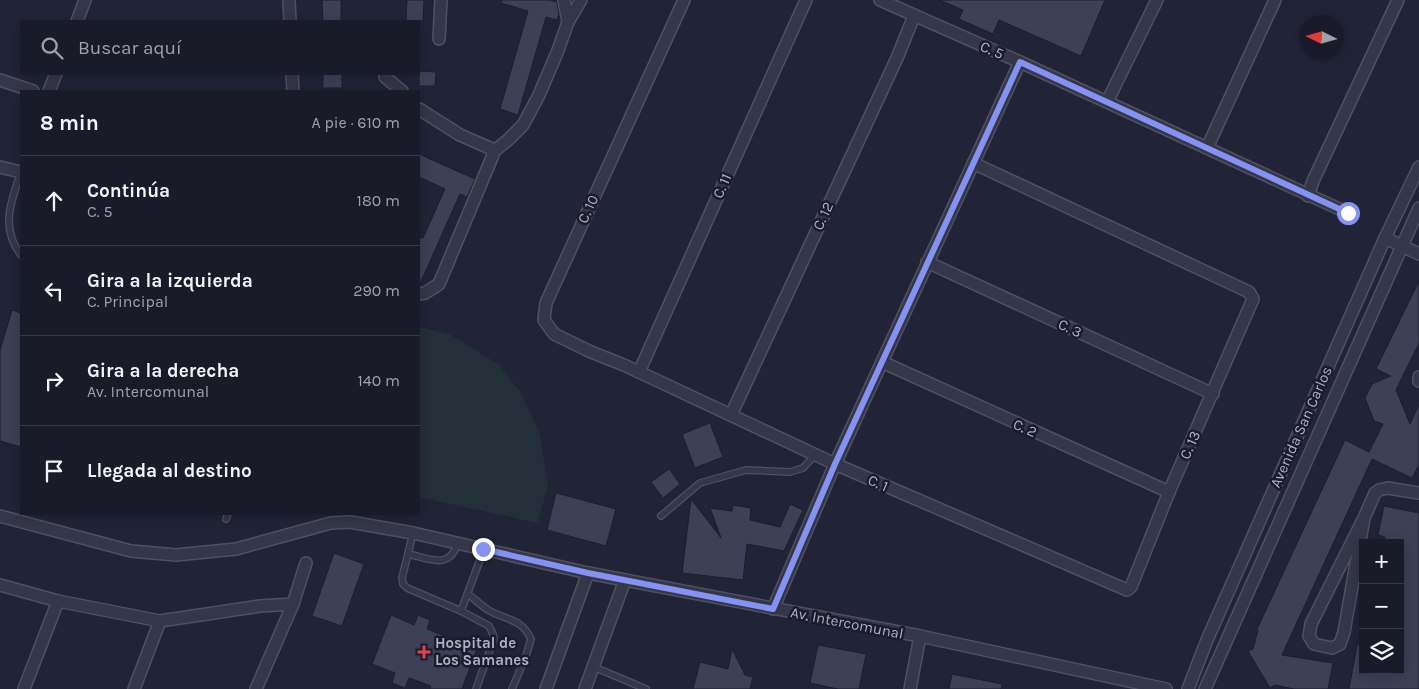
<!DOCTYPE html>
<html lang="es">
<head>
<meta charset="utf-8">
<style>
	:root { --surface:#191b28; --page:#222430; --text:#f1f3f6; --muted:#9fa1a8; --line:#373945 }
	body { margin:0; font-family:Karla,sans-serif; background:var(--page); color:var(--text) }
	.controls { position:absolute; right:15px; bottom:15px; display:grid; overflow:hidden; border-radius:0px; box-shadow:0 2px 12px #0003 }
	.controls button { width:45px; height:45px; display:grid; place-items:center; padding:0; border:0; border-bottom:1px solid var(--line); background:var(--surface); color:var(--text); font:25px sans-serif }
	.compass { position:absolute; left:1299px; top:15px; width:45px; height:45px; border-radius:50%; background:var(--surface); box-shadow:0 2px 12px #0003; rotate:275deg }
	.stop { position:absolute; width:15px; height:15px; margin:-11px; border:4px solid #8492f3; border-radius:50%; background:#fff }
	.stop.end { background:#8492f3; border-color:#fff; box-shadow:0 1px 5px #0008 }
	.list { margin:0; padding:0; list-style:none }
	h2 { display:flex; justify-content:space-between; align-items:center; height:65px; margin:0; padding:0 20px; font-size:21px }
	h2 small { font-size:16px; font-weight:400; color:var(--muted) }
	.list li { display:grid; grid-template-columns:32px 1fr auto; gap:15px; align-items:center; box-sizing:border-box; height:90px; padding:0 20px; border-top:1px solid var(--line) }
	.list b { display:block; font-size:19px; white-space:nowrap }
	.list p { margin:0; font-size:16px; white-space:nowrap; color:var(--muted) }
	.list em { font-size:16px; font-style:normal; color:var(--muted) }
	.icon { flex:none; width:28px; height:28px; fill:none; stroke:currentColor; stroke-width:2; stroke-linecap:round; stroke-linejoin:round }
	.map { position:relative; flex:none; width:1419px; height:689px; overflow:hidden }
	.search { position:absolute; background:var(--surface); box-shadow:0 2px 12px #0003; left:20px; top:20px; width:400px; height:55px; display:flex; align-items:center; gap:12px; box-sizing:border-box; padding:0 18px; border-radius:0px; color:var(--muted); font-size:19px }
	.panel { position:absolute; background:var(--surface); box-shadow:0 2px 12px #0003; left:20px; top:90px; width:400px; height:425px; border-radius:0px }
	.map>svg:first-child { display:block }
	.green { fill:#233037 }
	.building { fill:#3d4157; stroke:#1c1e2d }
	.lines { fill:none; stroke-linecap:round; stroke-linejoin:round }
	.service-casing { stroke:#4f5162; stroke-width:8 }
	.minor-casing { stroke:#4f5162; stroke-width:14 }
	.service { stroke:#343747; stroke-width:5.5 }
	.minor { stroke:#343747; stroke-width:11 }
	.route { stroke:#8492f3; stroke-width:6 }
	.health-dot { fill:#e0444e; stroke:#1a1c2b; stroke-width:2 }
	.labels { text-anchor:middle; stroke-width:5; stroke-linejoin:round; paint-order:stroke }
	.street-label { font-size:15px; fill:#aeb1c4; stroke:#1a1c2b }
	.poi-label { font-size:15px; font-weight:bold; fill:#aeb1c4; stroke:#1a1c2b; text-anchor:start }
</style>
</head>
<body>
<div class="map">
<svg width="1419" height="689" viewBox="0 0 1419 689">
	<rect width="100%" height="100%" fill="#212436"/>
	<polygon class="green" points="421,327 451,335 498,364 522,394 540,435 548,487 537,523 419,497 419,329"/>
	<g class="building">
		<polygon points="322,0 341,0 341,21 323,21"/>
		<polygon points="407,0 424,0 423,21 406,21"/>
		<polygon points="502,0 550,0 557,2 559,14 557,20 546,17 518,115 500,109 528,11 501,3"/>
		<polygon points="939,0 1105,0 1081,56 999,20 993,34 959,19 963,10"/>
		<polygon points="419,71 436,72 435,86 419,86"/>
		<rect x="323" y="74" width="19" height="14"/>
		<polygon points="419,154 475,179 467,197 460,194 419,286 419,238 423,238 445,189 419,177"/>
		<polygon points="1419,281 1419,343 1396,390 1410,424 1419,404 1419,465 1412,478 1372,459 1282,655 1333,663 1328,689 1294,689 1275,685 1270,688 1248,651 1253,649 1258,630 1257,629 1345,440 1369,452 1383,424 1374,421 1365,398 1372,384 1391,376 1376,369"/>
		<polygon points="12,310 21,313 21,447 0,441 0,350"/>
		<polygon points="710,423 723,457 695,468 682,434"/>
		<polygon points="669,469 680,484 663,498 651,482"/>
		<polygon points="556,493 616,509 606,546 547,530"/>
		<polygon points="691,499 721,538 710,508 732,511 733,505 751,508 750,520 780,527 790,504 803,510 784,551 747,544 743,580 682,573"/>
		<polygon points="1384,506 1419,513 1419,689 1349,689 1357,645 1363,645 1363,670 1400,670 1400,543 1384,543 1385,537 1378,535"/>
		<polygon points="334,553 364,564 342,626 312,616"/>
		<polygon points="391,615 414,625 418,615 430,620 427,629 477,649 462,689 430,689 431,686 409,678 405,688 392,683 395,673 372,664"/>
		<polygon points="818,645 866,654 859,689 838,689 810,683"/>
		<polygon points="732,649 745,675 753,677 750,689 693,689 700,662 728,669"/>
		<polygon points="952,674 1002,684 1001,689 949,689"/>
	</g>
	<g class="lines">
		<defs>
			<g id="service">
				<path d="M 21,172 C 11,201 0,228 21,255"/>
				<polyline points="661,516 700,483 746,470 790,472 803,468 815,455"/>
				<polyline points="226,519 228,514"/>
				<polyline points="413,533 402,578 403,584 407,588 461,611 489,626 493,634 494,639 476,689"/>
				<path d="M 408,554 C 430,559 449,570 458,543"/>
				<path d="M 468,594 C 475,599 482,607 490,611 C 507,620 522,619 531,639 L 526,656 L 512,689"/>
				<polyline points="461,611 481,557 483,549"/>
				<polyline points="594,667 646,689"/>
			</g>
			<g id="minor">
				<polyline points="289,0 290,21"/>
				<polyline points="684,0 546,303 544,320 554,334 591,352 624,365 835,464 1127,590 1131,587 1169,492 1253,299 1249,292 973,163"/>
				<polyline points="880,0 1020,62 1348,213"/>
				<polyline points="77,21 85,0"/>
				<polyline points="568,22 581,0"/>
				<polyline points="439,39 441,0"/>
				<polyline points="292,74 293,91"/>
				<polyline points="385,77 402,91"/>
				<polyline points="0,80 33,91"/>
				<polyline points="49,91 56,74"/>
				<polyline points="1107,102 1157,0"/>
				<polyline points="419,109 460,135 492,149 493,155 439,284 425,293 419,294"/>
				<polyline points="1207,148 1275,0"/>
				<polyline points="493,152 508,140 523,125 538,97 557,53 568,22 564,0"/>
				<polyline points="0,167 21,172"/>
				<polyline points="1308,196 1313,181 1398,0"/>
				<polyline points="1385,238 1419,254"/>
				<polyline points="927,262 1213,394"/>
				<polyline points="882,362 1169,492"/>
				<polyline points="639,372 806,0"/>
				<polyline points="1419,377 1419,381"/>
				<polyline points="731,415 897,58 914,16"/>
				<polyline points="0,516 131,551 176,555 236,549 331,523 350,522 413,533 588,573 920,636 1166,689"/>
				<polyline points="1364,518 1344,632 1340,644 1332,648 1314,644 1309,636 1311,624 1364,518 1375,493 1379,490 1388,488 1419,493"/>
				<polyline points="0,585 58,601 160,621 260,606 293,604"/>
				<polyline points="773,609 835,464 1020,62"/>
				<polyline points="24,689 58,601"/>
				<polyline points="134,689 160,621"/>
				<polyline points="256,689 293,604 306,563"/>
				<polyline points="546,689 588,573"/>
				<polyline points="585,689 625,580"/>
				<polyline points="910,689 920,636"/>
				<polyline points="1188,689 1207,640 1385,238 1419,167"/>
				<polyline points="1205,689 1419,208"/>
			</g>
		</defs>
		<use href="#service" class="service-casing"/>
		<use href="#minor" class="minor-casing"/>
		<use href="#service" class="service"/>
		<use href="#minor" class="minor"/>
	</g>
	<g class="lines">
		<polyline class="route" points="483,549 588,573 773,609 835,464 1020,62 1348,213"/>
	</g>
	<path class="health-dot" d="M421.5 644.5h5v5h5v5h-5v5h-5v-5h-5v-5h5z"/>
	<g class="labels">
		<g class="street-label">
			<text transform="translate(992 50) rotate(23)" y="5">C. 5</text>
			<text transform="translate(722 186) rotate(-66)" y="5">C. 11</text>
			<text transform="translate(588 209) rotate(-65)" y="5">C. 10</text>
			<text transform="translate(823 216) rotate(-65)" y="5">C. 12</text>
			<text transform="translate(1070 328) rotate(25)" y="5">C. 3</text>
			<text transform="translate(1301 427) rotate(-66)" y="5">Avenida San Carlos</text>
			<text transform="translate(1025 428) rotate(24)" y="5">C. 2</text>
			<text transform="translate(1190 445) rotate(-66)" y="5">C. 13</text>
			<text transform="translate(878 483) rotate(24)" y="5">C. 1</text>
			<text transform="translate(847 623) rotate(11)" y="5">Av. Intercomunal</text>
		</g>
		<g class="poi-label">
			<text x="435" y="648">Hospital de<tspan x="435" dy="17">Los Samanes</tspan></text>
		</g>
	</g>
</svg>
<div class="controls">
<button>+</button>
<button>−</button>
<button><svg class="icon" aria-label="layers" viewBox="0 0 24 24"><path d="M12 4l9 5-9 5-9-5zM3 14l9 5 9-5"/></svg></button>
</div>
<svg class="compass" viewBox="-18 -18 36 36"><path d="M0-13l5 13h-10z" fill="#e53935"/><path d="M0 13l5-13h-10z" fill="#9fa1a8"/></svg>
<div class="stop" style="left:1348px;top:213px"></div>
<div class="stop end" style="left:483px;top:549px"></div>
<div class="search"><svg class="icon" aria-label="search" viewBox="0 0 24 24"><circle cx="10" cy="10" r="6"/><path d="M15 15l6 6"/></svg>Buscar aquí</div>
<section class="panel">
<h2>8 min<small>A pie · 610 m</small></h2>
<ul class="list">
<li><svg class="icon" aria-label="ahead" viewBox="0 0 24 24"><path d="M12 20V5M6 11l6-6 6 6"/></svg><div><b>Continúa</b><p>C. 5</p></div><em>180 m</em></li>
<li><svg class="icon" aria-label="left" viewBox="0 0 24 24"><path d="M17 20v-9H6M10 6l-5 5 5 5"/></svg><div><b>Gira a la izquierda</b><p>C. Principal</p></div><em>290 m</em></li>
<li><svg class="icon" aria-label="right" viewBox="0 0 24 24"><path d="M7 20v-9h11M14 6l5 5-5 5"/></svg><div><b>Gira a la derecha</b><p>Av. Intercomunal</p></div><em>140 m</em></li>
<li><svg class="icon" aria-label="arrive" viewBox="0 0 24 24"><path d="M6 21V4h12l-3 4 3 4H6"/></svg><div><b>Llegada al destino</b></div></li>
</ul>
</section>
</div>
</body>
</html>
